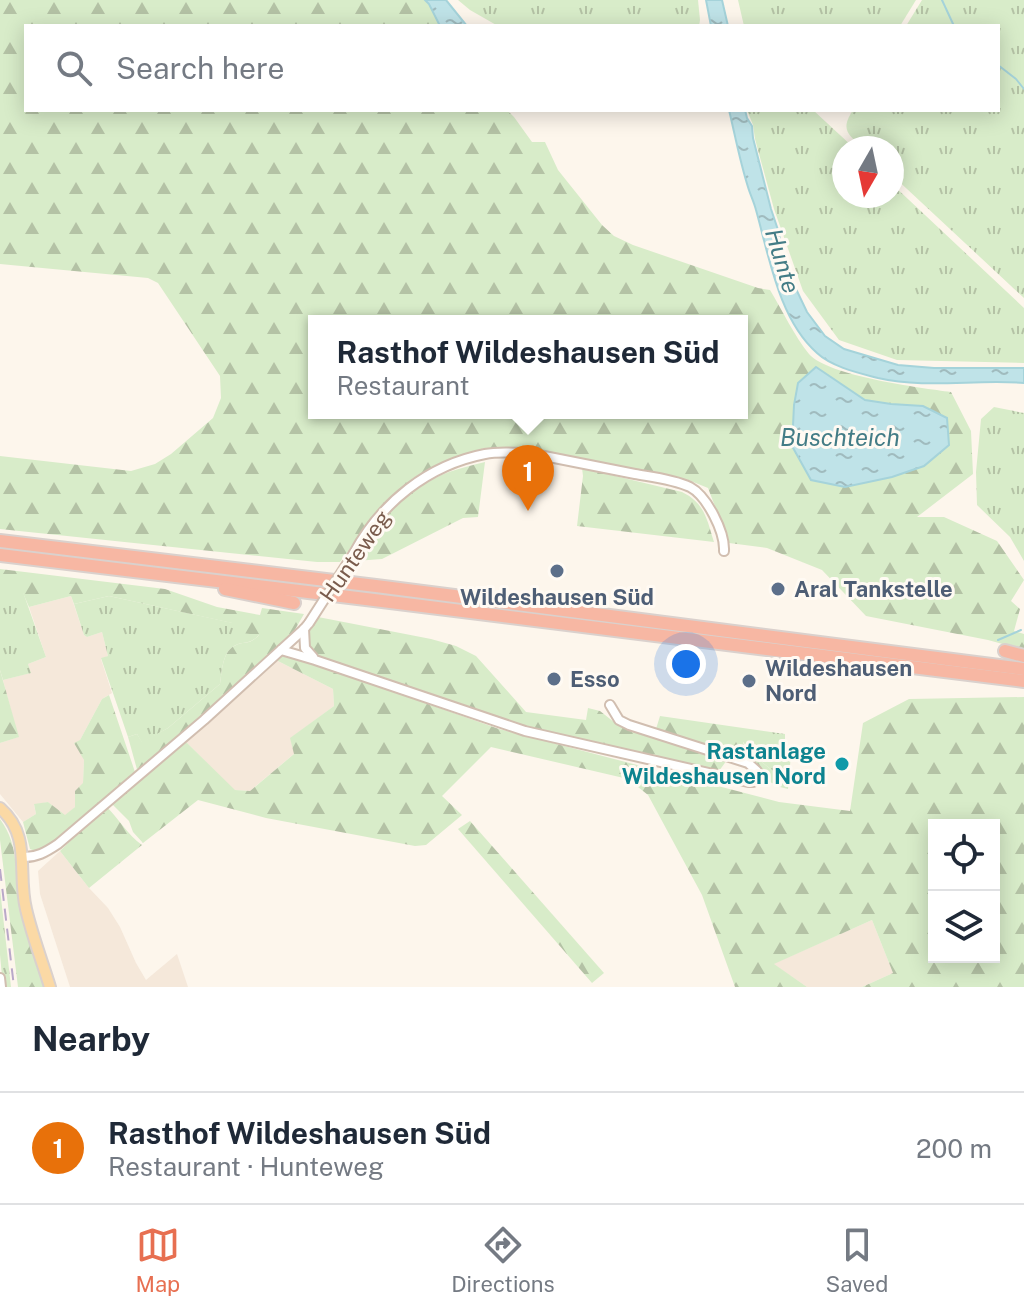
<!DOCTYPE html>
<html lang="en">
<head>
<meta charset="utf-8">
<style>
	:root { --surface:#fff; --page:#f2f2f3; --text:#1f2937; --muted:#747a83; --line:#e0e1e3; --accent:#e76f51 }
	body { margin:0; font-family:"Public Sans",sans-serif; background:var(--page); color:var(--text) }
	.controls { position:absolute; right:24px; bottom:24px; display:grid; overflow:hidden; border-radius:0px; box-shadow:0 4px 20px #0003 }
	.controls button { width:72px; height:72px; display:grid; place-items:center; padding:0; border:0; border-bottom:2px solid var(--line); background:var(--surface); color:var(--text); font:40px sans-serif }
	.compass { position:absolute; left:832px; top:136px; width:72px; height:72px; border-radius:50%; background:var(--surface); box-shadow:0 4px 20px #0003; rotate:189deg }
	.you { position:absolute; left:686px; top:664px; width:28px; height:28px; margin:-20px; border:6px solid #fff; border-radius:50%; background:#1a73e8; box-shadow:0 0 0 12px #1a73e833 }
	.badge { display:grid; place-items:center; width:52px; height:52px; border-radius:50%; background:var(--accent); color:#fff; font-size:26px; font-weight:700 }
	.pin { position:absolute; translate:-50% -66px; filter:drop-shadow(0 2px 4px #0008) }
	.pin::after { content:''; position:absolute; top:42px; width:28px; height:24px; background:inherit; clip-path:polygon(0 0,100% 0,50% 100%) }
	.popup { position:absolute; left:308px; top:315px; width:440px; height:104px; box-sizing:border-box; display:grid; place-content:center; border-radius:0px; background:var(--surface); filter:drop-shadow(0 2px 6px #0005); font-size:26px; white-space:nowrap; color:var(--muted) }
	.popup b { font-size:30px; color:var(--text) }
	.popup::after { content:''; position:absolute; left:50%; top:100%; margin-left:-16px; border:16px solid transparent; border-top-color:var(--surface) }
	.list { margin:0; padding:0; list-style:none }
	h2 { display:flex; justify-content:space-between; align-items:center; height:104px; margin:0; padding:0 32px; font-size:34px }
	h2 small { font-size:26px; font-weight:400; color:var(--muted) }
	.list li { display:grid; grid-template-columns:52px 1fr auto; gap:24px; align-items:center; box-sizing:border-box; height:112px; padding:0 32px; border-top:2px solid var(--line) }
	.list b { display:block; font-size:30px; white-space:nowrap }
	.list p { margin:0; font-size:26px; white-space:nowrap; color:var(--muted) }
	.list em { font-size:26px; font-style:normal; color:var(--muted) }
	.icon { flex:none; width:44px; height:44px; fill:none; stroke:currentColor; stroke-width:2; stroke-linecap:round; stroke-linejoin:round }
	.map { position:relative; flex:none; width:1024px; height:987px; overflow:hidden }
	.search { position:absolute; background:var(--surface); box-shadow:0 4px 20px #0003; left:24px; right:24px; top:24px; height:88px; display:flex; align-items:center; gap:20px; box-sizing:border-box; padding:0 28px; border-radius:0px; color:var(--muted); font-size:30px }
	.sheet { height:216px; background:var(--surface) }
	nav { display:flex; justify-content:space-around; align-items:center; box-sizing:border-box; height:112px; border-top:2px solid var(--line); background:var(--surface); font-size:22px; color:var(--muted) }
	nav a { display:grid; justify-items:center; gap:4px }
	nav .on { color:var(--accent) }
	.map>svg:first-child { display:block }
	.residential { fill:#f5e8da }
	.grass { fill:url(#grass-tufts) }
	.forest { fill:url(#forest-firs); fill-rule:evenodd }
	.water { fill:url(#water-ripples); stroke:#a5d3da; stroke-width:2 }
	.lines { fill:none; stroke-linecap:round; stroke-linejoin:round }
	.stream { stroke:#a5d3da; stroke-width:2 }
	.minor-casing { stroke:#d1beb0; stroke-width:12 }
	.major-casing { stroke:#dad1cd; stroke-width:14 }
	.highway-casing { stroke:#dad1cd; stroke-width:16 }
	.minor { stroke:#fff; stroke-width:8 }
	.major { stroke:#fbd9a5; stroke-width:10 }
	.highway { stroke:#f7b7a3; stroke-width:12 }
	.rail { stroke:#b9a8c9; stroke-width:2; stroke-dasharray:12 8; stroke-linecap:butt }
	.minor-bridge-casing { stroke:#d1beb0; stroke-width:12; stroke-linecap:butt }
	.minor-bridge { stroke:#fff; stroke-width:8 }
	.service-dot { fill:#5c6f8a; stroke:#fffaf3; stroke-width:3 }
	.culture-dot { fill:#0f9aa8; stroke:#fffaf3; stroke-width:3 }
	.labels { text-anchor:middle; stroke-width:6; stroke-linejoin:round; paint-order:stroke }
	.street-label { font-size:22px; fill:#7a5c4d; stroke:#fffaf3 }
	.service-label { font-size:22px; font-weight:bold; fill:#4e5e75; stroke:#fffaf3; text-anchor:start }
	.culture-label { font-size:22px; font-weight:bold; fill:#0d838f; stroke:#fffaf3; text-anchor:end }
	.water-label { font-size:24px; font-style:italic; fill:#437c86; stroke:#fffaf3 }
</style>
</head>
<body>
<div class="map">
<svg width="1024" height="987" viewBox="0 0 1024 987">
	<defs>
		<pattern id="grass-tufts" width="24" height="20" patternUnits="userSpaceOnUse" patternTransform="scale(2)"><rect width="24" height="20" fill="#d8ecc9"/><path d="M3 7l-1-3M5 7V3M7 7l1-3M15 17l-1-3M17 17v-4M19 17l1-3" fill="none" stroke="#b4c2a5"/></pattern>
		<pattern id="forest-firs" width="22" height="20" patternUnits="userSpaceOnUse" patternTransform="scale(2)"><rect width="22" height="20" fill="#d8ecc9"/><path d="M5 1l3.5 6h-7zM16 11l3.5 6h-7z" fill="#b4c2a5"/></pattern>
		<pattern id="water-ripples" width="26" height="14" patternUnits="userSpaceOnUse" patternTransform="scale(2)"><rect width="26" height="14" fill="#bfe3e8"/><path d="M2 4q2-2 4 0t4 0M15 11q2-2 4 0t4 0" fill="none" stroke="#a0bbbe"/></pattern>
	</defs>
	<rect width="100%" height="100%" fill="#fdf6ec"/>
	<g class="residential">
		<polygon points="71,596 84,635 87,637 102,632 108,656 101,659 112,693 102,699 80,740 84,760 83,784 75,791 75,807 65,816 48,802 34,805 36,814 23,822 0,794 0,743 18,737 3,680 30,673 28,664 46,657 29,607"/>
		<polygon points="274,659 333,689 334,706 291,738 295,753 250,791 234,790 183,739"/>
		<polygon points="60,851 89,888 108,908 120,927 136,963 146,980 177,954 188,987 70,987 40,894 38,871"/>
		<polygon points="872,920 893,973 862,987 807,987 773,964"/>
	</g>
	<g class="grass">
		<polygon points="458,0 698,0 700,20 699,26 498,26 470,10"/>
		<polygon points="738,0 916,0 900,26 744,26"/>
		<path d="M 922,0 L 1024,0 L 1024,298 L 892,175 L 892,148 L 863,148 C 848,134 840,130 853,110 L 998,110 L 998,26 L 906,26 Z"/>
		<polygon points="747,110 813,110 854,148 844,148 844,196 892,196 892,184 1024,308 1024,363 897,360 839,340 803,291 774,209 755,139 753,125"/>
		<polygon points="994,407 1024,413 1024,561 1010,537 977,505 976,472 981,419"/>
		<polygon points="0,579 3,579 23,592 46,657 28,664 31,673 3,680 0,670"/>
		<path d="M 109,596 L 233,623 L 259,635 C 248,646 245,640 234,646 C 222,653 222,672 220,684 L 168,728 L 142,743 L 137,734 L 128,737 L 101,658 L 108,656 L 102,632 L 87,637 L 84,635 L 74,604 Z"/>
		<polygon points="743,728 785,734 785,748 791,754 788,789 780,787 783,779 758,759 743,742"/>
		<polygon points="0,889 11,987 3,987 0,955"/>
	</g>
	<g class="forest">
		<path d="M 0,0 L 425,0 L 429,4 L 440,26 L 26,26 L 26,110 L 507,110 L 514,117 L 532,142 L 545,142 L 558,170 L 602,225 L 614,236 L 633,245 L 758,288 L 770,290 C 782,310 795,337 809,354 C 828,376 921,388 951,392 L 971,431 L 973,474 L 917,517 L 944,517 L 997,541 L 1024,580 L 1011,601 L 1020,609 L 1014,631 L 1024,634 L 1024,650 L 988,640 L 866,616 L 822,570 L 767,548 L 729,543 L 708,488 L 686,479 L 530,449 L 485,448 L 451,458 L 413,478 L 376,514 L 340,562 L 317,562 L 0,529 L 0,456 L 131,471 L 155,464 L 171,454 L 213,418 L 221,398 L 220,376 L 158,283 L 148,278 L 0,264 ZM 314,321 L 742,321 L 742,413 L 314,413 Z"/>
		<path d="M 485,462 L 478,517 L 463,518 L 382,559 L 355,561 C 376,523 407,488 449,472 C 460,468 473,465 485,462 Z"/>
		<path d="M 582,468 L 682,492 C 705,503 707,520 714,542 L 577,526 L 583,476 Z"/>
		<path d="M 0,569 L 165,589 L 217,607 L 260,615 L 262,608 L 304,614 L 289,640 L 264,658 L 138,773 L 128,737 L 137,734 L 142,742 L 168,728 L 220,684 C 222,672 222,653 234,646 C 244,640 249,646 259,635 L 234,632 L 232,623 L 109,596 L 74,604 L 71,596 L 29,607 L 23,593 L 2,601 L 3,580 L 0,579 Z"/>
		<path d="M 318,617 L 431,639 L 456,646 L 476,656 L 526,712 L 586,720 L 588,708 L 600,711 L 619,726 L 727,760 L 719,771 L 502,720 L 321,659 C 303,643 303,634 318,617 Z"/>
		<path d="M 277,656 L 301,659 L 499,729 L 779,802 L 850,811 L 863,723 L 909,699 L 1024,697 L 1024,987 L 862,987 L 893,973 L 872,920 L 774,964 L 807,987 L 735,987 L 702,895 L 648,795 L 628,779 L 491,747 L 442,796 L 462,815 L 426,845 L 415,846 L 266,818 L 198,800 L 143,843 L 133,832 L 129,821 L 110,802 L 183,739 L 235,790 L 250,791 L 294,754 L 290,738 L 334,706 L 333,689 L 274,659 ZM 934,825 L 994,825 L 994,957 L 934,957 Z"/>
		<polygon points="0,670 19,737 0,743"/>
		<polygon points="109,695 136,775 55,842 43,850 35,851 30,849 23,822 36,814 34,804 48,802 65,815 75,807 75,791 83,783 84,760 74,743 80,740 102,699"/>
		<polygon points="660,716 743,728 743,743 758,759 783,779 780,787 766,780 756,765 742,757 656,729"/>
		<path d="M 106,806 C 118,818 128,835 142,845 L 89,888 L 60,851 Z"/>
		<path d="M 0,819 C 21,848 13,873 20,903 C 27,931 37,959 46,987 L 18,987 L 0,840 Z"/>
		<polygon points="470,821 604,973 592,983 458,829"/>
	</g>
	<g class="water">
		<polygon points="425,0 446,0 467,26 440,26 429,4"/>
		<polygon points="706,0 722,0 728,26 711,26"/>
		<path d="M 729,110 L 745,110 L 747,118 L 752,126 L 753,138 L 771,209 L 778,230 L 786,268 L 807,312 L 825,336 L 844,349 L 898,365 L 934,368 L 1024,368 L 1024,383 C 976,379 926,389 878,378 C 859,373 832,367 817,353 C 779,320 769,256 756,210 C 754,202 750,194 748,187 C 740,162 735,135 729,110 Z"/>
		<polygon points="816,367 865,400 891,404 923,406 947,418 949,445 924,466 892,477 845,487 811,480 792,446 794,405 798,383"/>
	</g>
	<g class="lines">
		<g class="stream">
			<polyline points="942,0 954,26"/>
			<polyline points="998,65 1016,79 1024,89"/>
			<polyline points="998,640 1021,630"/>
		</g>
		<defs>
			<g id="minor">
				<path d="M 354,553 C 381,503 428,465 485,454 C 499,451 515,453 529,453 C 565,460 600,467 635,474 C 652,477 673,479 690,487 C 707,496 725,532 724,551"/>
				<polyline points="304,629 305,648 313,657"/>
				<polyline points="281,650 315,660 525,731 748,782 753,782 756,780 757,771 748,763 629,725 619,720 610,705"/>
				<path d="M 22,857 C 36,858 46,852 58,844 L 204,720 L 304,629 L 309,623"/>
				<polyline points="0,978 1,987"/>
			</g>
			<path id="major" d="M 0,808 C 32,836 17,872 26,909 C 32,935 42,961 50,987"/>
			<g id="highway">
				<polyline points="0,541 376,586 1024,669"/>
				<polyline points="0,555 374,600 1024,681"/>
				<polyline points="225,589 294,603"/>
				<polyline points="1005,651 1024,656"/>
			</g>
		</defs>
		<use href="#minor" class="minor-casing"/>
		<use href="#major" class="major-casing"/>
		<use href="#highway" class="highway-casing"/>
		<use href="#minor" class="minor"/>
		<use href="#major" class="major"/>
		<use href="#highway" class="highway"/>
		<polyline class="rail" points="0,869 14,987"/>
		<defs>
			<polyline id="minor-bridge" points="309,623 354,553"/>
		</defs>
		<use href="#minor-bridge" class="minor-bridge-casing"/>
		<use href="#minor-bridge" class="minor-bridge"/>
	</g>
	<g class="service-dot">
		<circle cx="557" cy="571" r="8"/>
		<circle cx="778" cy="589" r="8"/>
		<circle cx="554" cy="679" r="8"/>
		<circle cx="749" cy="681" r="8"/>
	</g>
	<circle class="culture-dot" cx="842" cy="764" r="8"/>
	<g class="labels">
		<g class="street-label">
			<text transform="translate(355 556) rotate(-55)" y="8">Hunteweg</text>
		</g>
		<g class="service-label">
			<text x="794" y="597">Aral Tankstelle</text>
			<text x="557" y="605" text-anchor="middle">Wildeshausen Süd</text>
			<text x="765" y="676">Wildeshausen<tspan x="765" dy="25">Nord</tspan></text>
			<text x="570" y="687">Esso</text>
		</g>
		<g class="culture-label">
			<text x="826" y="759">Rastanlage<tspan x="826" dy="25">Wildeshausen Nord</tspan></text>
		</g>
		<g class="water-label">
			<text transform="translate(782 261) rotate(73)" y="8">Hunte</text>
			<text x="840" y="446">Buschteich</text>
		</g>
	</g>
</svg>
<div class="controls">
<button><svg class="icon" aria-label="locate" viewBox="0 0 24 24"><circle cx="12" cy="12" r="6"/><path d="M12 2v4M12 18v4M2 12h4M18 12h4"/></svg></button>
<button><svg class="icon" aria-label="layers" viewBox="0 0 24 24"><path d="M12 4l9 5-9 5-9-5zM3 14l9 5 9-5"/></svg></button>
</div>
<svg class="compass" viewBox="-18 -18 36 36"><path d="M0-13l5 13h-10z" fill="#e53935"/><path d="M0 13l5-13h-10z" fill="#747a83"/></svg>
<div class="you"></div>
<div class="pin badge" style="left:528px;top:511px;background:#e8710a">1</div>
<div class="popup"><b>Rasthof Wildeshausen Süd</b>Restaurant</div>
<div class="search"><svg class="icon" aria-label="search" viewBox="0 0 24 24"><circle cx="10" cy="10" r="6"/><path d="M15 15l6 6"/></svg>Search here</div>
</div>
<section class="sheet">
<h2>Nearby<small></small></h2>
<ul class="list">
<li><span class="badge" style="background:#e8710a">1</span><div><b>Rasthof Wildeshausen Süd</b><p>Restaurant · Hunteweg</p></div><em>200 m</em></li>
</ul>
</section>
<nav>
<a class="on"><svg class="icon" aria-label="map" viewBox="0 0 24 24"><path d="M3 6l6-2 6 2 6-2v14l-6 2-6-2-6 2zM9 4v14M15 6v14"/></svg>Map</a>
<a><svg class="icon" aria-label="directions" viewBox="0 0 24 24"><path d="M12 3l9 9-9 9-9-9zM9 14v-3h6M13 9l2 2-2 2"/></svg>Directions</a>
<a><svg class="icon" aria-label="saved" viewBox="0 0 24 24"><path d="M7 4h10v16l-5-4-5 4z"/></svg>Saved</a>
</nav>
</body>
</html>
